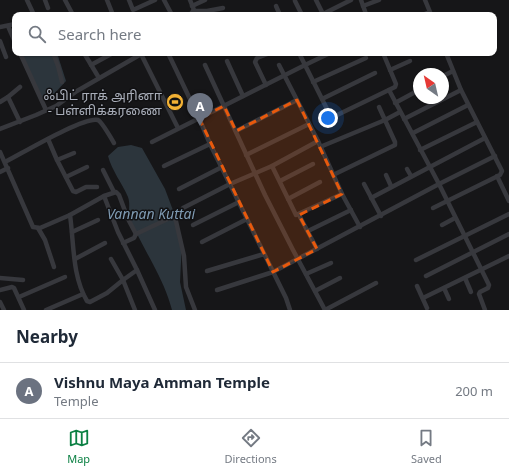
<!DOCTYPE html>
<html lang="en">
<head>
<meta charset="utf-8">
<style>
	:root { --surface:#fff; --page:#f6f6f7; --text:#1f2937; --muted:#747a83; --line:#e0e1e3; --accent:#0b8043 }
	body { margin:0; font-family:"Noto Sans","Noto Sans Tamil",sans-serif; background:var(--page); color:var(--text) }
	.compass { position:absolute; left:413px; top:68px; width:36px; height:36px; border-radius:50%; background:var(--surface); box-shadow:0 1px 3px #0004; rotate:326deg }
	.you { position:absolute; left:328px; top:118px; width:14px; height:14px; margin:-10px; border:3px solid #fff; border-radius:50%; background:#1a73e8; box-shadow:0 0 0 6px #1a73e833 }
	.badge { display:grid; place-items:center; width:26px; height:26px; border-radius:50%; background:var(--accent); color:#fff; font-size:13px; font-weight:700 }
	.pin { position:absolute; translate:-50% -33px; filter:drop-shadow(0 1px 2px #0008) }
	.pin::after { content:''; position:absolute; top:21px; width:14px; height:12px; background:inherit; clip-path:polygon(0 0,100% 0,50% 100%) }
	.list { margin:0; padding:0; list-style:none }
	h2 { display:flex; justify-content:space-between; align-items:center; height:52px; margin:0; padding:0 16px; font-size:17px }
	h2 small { font-size:13px; font-weight:400; color:var(--muted) }
	.list li { display:grid; grid-template-columns:26px 1fr auto; gap:12px; align-items:center; box-sizing:border-box; height:56px; padding:0 16px; border-top:1px solid var(--line) }
	.list b { display:block; font-size:15px; white-space:nowrap }
	.list p { margin:0; font-size:13px; white-space:nowrap; color:var(--muted) }
	.list em { font-size:13px; font-style:normal; color:var(--muted) }
	.icon { flex:none; width:22px; height:22px; fill:none; stroke:currentColor; stroke-width:2; stroke-linecap:round; stroke-linejoin:round }
	.map { position:relative; flex:none; width:509px; height:310px; overflow:hidden }
	.search { position:absolute; background:var(--surface); box-shadow:0 1px 3px #0004; left:12px; right:12px; top:12px; height:44px; display:flex; align-items:center; gap:10px; box-sizing:border-box; padding:0 14px; border-radius:8px; color:var(--muted); font-size:15px }
	.sheet { height:108px; background:var(--surface) }
	nav { display:flex; justify-content:space-around; align-items:center; box-sizing:border-box; height:56px; border-top:1px solid var(--line); background:var(--surface); font-size:11px; color:var(--muted) }
	nav a { display:grid; justify-items:center; gap:2px }
	nav .on { color:var(--accent) }
	.map>svg:first-child { display:block }
	.water { fill:#2c353c }
	.lines { fill:none; stroke-linecap:round; stroke-linejoin:round }
	.minor { stroke:#37383d; stroke-width:4.5 }
	.marked { fill:#e8590c; fill-opacity:0.2; stroke:#e8590c; stroke-width:3; stroke-dasharray:8 5; stroke-linejoin:round }
	.labels { text-anchor:middle; stroke-width:3; stroke-linejoin:round; paint-order:stroke }
	.poi-label { font-size:13px; fill:#a8adb8; stroke:#111113; text-anchor:end }
	.water-label { font-size:14px; font-style:italic; fill:#7f9bb3; stroke:#111113 }
</style>
</head>
<body>
<div class="map">
<svg width="509" height="310" viewBox="0 0 509 310">
	<rect width="100%" height="100%" fill="#161618"/>
	<g class="water">
		<polygon points="21,53 57,53 66,81 52,96 43,101"/>
		<path d="M 131,145 L 142,148 L 165,189 L 177,221 L 182,242 L 180,282 L 186,310 L 172,310 C 164,278 144,251 131,221 C 127,214 131,205 128,197 C 122,183 112,171 108,156 L 118,147 Z"/>
	</g>
	<g class="lines">
		<g class="minor">
			<polyline points="27,0 34,15"/>
			<polyline points="45,0 48,8"/>
			<polyline points="65,0 73,15"/>
			<polyline points="107,0 113,15"/>
			<polyline points="129,0 133,10 155,0"/>
			<polyline points="164,0 172,15"/>
			<polyline points="190,0 194,10 190,15"/>
			<polyline points="316,0 323,14"/>
			<polyline points="361,0 366,14"/>
			<polyline points="295,1 302,15"/>
			<polyline points="192,6 205,0"/>
			<polyline points="276,6 280,15"/>
			<polyline points="363,6 379,0"/>
			<polyline points="193,11 207,11 223,8"/>
			<polyline points="321,15 351,0"/>
			<polyline points="422,15 430,12 425,0"/>
			<polyline points="8,26 15,42"/>
			<polyline points="0,27 15,24"/>
			<polyline points="0,41 6,57"/>
			<polyline points="20,53 46,110"/>
			<polyline points="53,53 58,66 62,82"/>
			<polyline points="84,53 99,78"/>
			<polyline points="168,53 199,118 210,144 286,298 290,310"/>
			<polyline points="330,53 305,65 330,115 333,117 395,87 396,84 383,53"/>
			<polyline points="141,54 178,128"/>
			<polyline points="227,61 243,96"/>
			<polyline points="91,65 113,53"/>
			<polyline points="205,65 265,195 293,250 325,310"/>
			<polyline points="279,65 318,141 342,194 360,227"/>
			<polyline points="390,70 410,61"/>
			<polyline points="443,76 453,71"/>
			<polyline points="313,82 366,58"/>
			<polyline points="266,85 255,62 257,58 270,53"/>
			<polyline points="8,97 20,122"/>
			<polyline points="322,99 375,73"/>
			<polyline points="0,102 8,97 20,87"/>
			<polyline points="395,103 419,90"/>
			<polyline points="404,119 461,90"/>
			<polyline points="0,129 36,115 56,106 77,91 143,53"/>
			<polyline points="236,131 297,100"/>
			<polyline points="413,133 468,105"/>
			<polyline points="48,139 57,160 73,191 76,192 86,187 97,187"/>
			<polyline points="152,142 305,65 299,53"/>
			<polyline points="320,147 385,120 400,112"/>
			<polyline points="420,150 477,122"/>
			<path d="M 0,152 L 33,227 L 40,228 L 70,215 C 74,243 72,276 87,301 L 90,302 L 107,293 L 123,280 L 135,310"/>
			<polyline points="246,155 309,124"/>
			<polyline points="57,160 74,153"/>
			<path d="M 5,162 C 21,154 84,116 98,120 C 102,122 111,138 114,143"/>
			<polyline points="164,166 210,144"/>
			<polyline points="272,166 296,215 342,194"/>
			<polyline points="407,169 411,176"/>
			<polyline points="103,170 114,192"/>
			<polyline points="0,172 8,168"/>
			<polyline points="333,175 395,145 395,142 379,107"/>
			<polyline points="386,175 391,186"/>
			<polyline points="497,176 509,201"/>
			<polyline points="66,177 87,167"/>
			<polyline points="280,181 313,164"/>
			<polyline points="364,184 381,216"/>
			<polyline points="179,189 222,167"/>
			<polyline points="104,196 118,232 137,270"/>
			<polyline points="371,198 485,138"/>
			<polyline points="288,199 320,182"/>
			<polyline points="183,208 230,184 272,166 318,141"/>
			<polyline points="433,208 500,175 502,171 461,90 446,53"/>
			<polyline points="70,215 104,196 116,192 119,195 128,219 136,234 172,217 175,217 184,256 186,287 195,310"/>
			<polyline points="299,215 317,249"/>
			<polyline points="193,225 239,202"/>
			<polyline points="442,225 455,218"/>
			<polyline points="38,228 45,240 54,267"/>
			<polyline points="308,231 351,210"/>
			<polyline points="72,232 98,220"/>
			<polyline points="202,242 247,219"/>
			<polyline points="123,243 134,238 136,234"/>
			<polyline points="75,259 105,243"/>
			<polyline points="111,259 123,280 137,270 155,310"/>
			<polyline points="416,260 509,214"/>
			<polyline points="207,271 264,254"/>
			<polyline points="306,274 331,263"/>
			<polyline points="426,276 509,234"/>
			<polyline points="0,278 23,280"/>
			<polyline points="465,278 471,292"/>
			<polyline points="417,286 427,308"/>
			<polyline points="444,288 449,299"/>
			<polyline points="0,290 12,287 14,288 24,310"/>
			<polyline points="217,290 273,272 439,184 389,90"/>
			<polyline points="315,291 340,278"/>
			<polyline points="19,297 65,277"/>
			<polyline points="423,298 509,256"/>
			<polyline points="0,302 4,310"/>
			<polyline points="46,310 83,294"/>
			<polyline points="325,310 376,283"/>
			<polyline points="485,310 479,294 480,292 488,288 489,285 439,184 495,156"/>
		</g>
	</g>
	<path class="marked" d="M 297,100 L 342,194 L 299,215 L 317,249 L 273,272 L 199,118 L 224,106 L 236,131 Z"/>
	<defs>
		<symbol id="stadium-disc" viewBox="-11 -11 22 22"><circle r="9.5" fill="#f2b134" stroke="#111113"/><path d="M0-5a6.5 5 0 1 0 0 10a6.5 5 0 1 0 0-10ZM-3.5-1.8h7v3.6h-7Z" fill="#111"/></symbol>
	</defs>
	<g fill-rule="evenodd">
		<use href="#stadium-disc" x="165" y="92" width="20" height="20"/>
	</g>
	<g class="labels">
		<g class="poi-label">
			<text x="162" y="100">ஃபிட் ராக் அரினா<tspan x="162" dy="15">- பள்ளிக்கரணை</tspan></text>
		</g>
		<g class="water-label">
			<text x="151" y="219">Vannan Kuttai</text>
		</g>
	</g>
</svg>
<svg class="compass" viewBox="-18 -18 36 36"><path d="M0-13l5 13h-10z" fill="#e53935"/><path d="M0 13l5-13h-10z" fill="#747a83"/></svg>
<div class="you"></div>
<div class="pin badge" style="left:200px;top:126px;background:#6b7280">A</div>
<div class="search"><svg class="icon" aria-label="search" viewBox="0 0 24 24"><circle cx="10" cy="10" r="6"/><path d="M15 15l6 6"/></svg>Search here</div>
</div>
<section class="sheet">
<h2>Nearby<small></small></h2>
<ul class="list">
<li><span class="badge" style="background:#6b7280">A</span><div><b>Vishnu Maya Amman Temple</b><p>Temple</p></div><em>200 m</em></li>
</ul>
</section>
<nav>
<a class="on"><svg class="icon" aria-label="map" viewBox="0 0 24 24"><path d="M3 6l6-2 6 2 6-2v14l-6 2-6-2-6 2zM9 4v14M15 6v14"/></svg>Map</a>
<a><svg class="icon" aria-label="directions" viewBox="0 0 24 24"><path d="M12 3l9 9-9 9-9-9zM9 14v-3h6M13 9l2 2-2 2"/></svg>Directions</a>
<a><svg class="icon" aria-label="saved" viewBox="0 0 24 24"><path d="M7 4h10v16l-5-4-5 4z"/></svg>Saved</a>
</nav>
</body>
</html>
